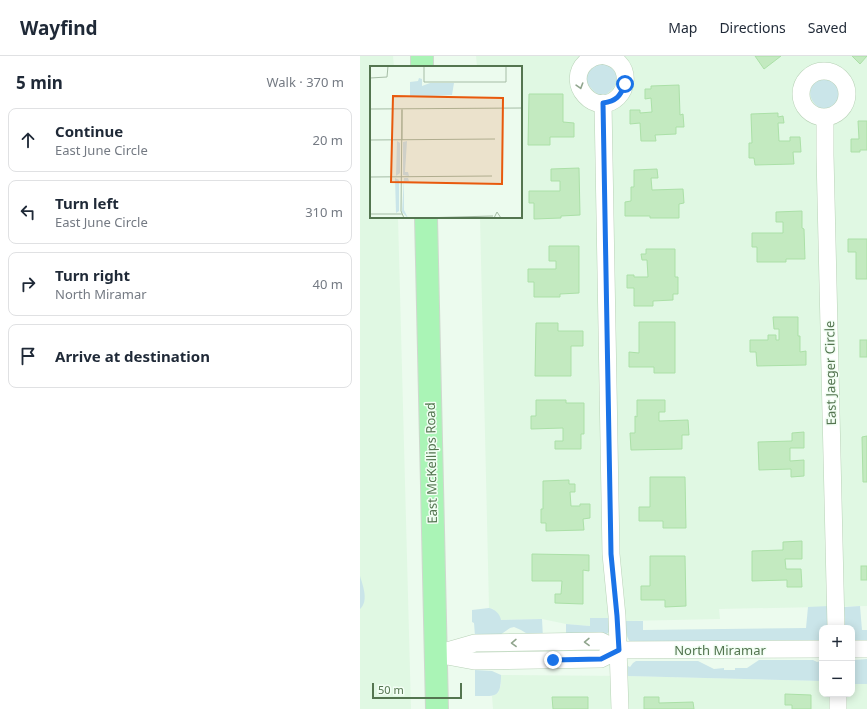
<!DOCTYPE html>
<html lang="en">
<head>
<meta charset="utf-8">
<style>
	:root { --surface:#fff; --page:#f6f6f7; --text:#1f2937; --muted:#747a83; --line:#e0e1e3 }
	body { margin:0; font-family:"Noto Sans",sans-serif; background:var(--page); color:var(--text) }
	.controls { position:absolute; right:12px; bottom:12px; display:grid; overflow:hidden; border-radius:8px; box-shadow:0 2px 10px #0003 }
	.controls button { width:36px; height:36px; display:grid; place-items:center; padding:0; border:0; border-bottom:1px solid var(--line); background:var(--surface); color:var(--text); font:20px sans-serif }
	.scale { position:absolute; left:12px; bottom:10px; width:90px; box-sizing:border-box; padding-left:4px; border:2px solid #547550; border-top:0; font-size:11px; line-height:14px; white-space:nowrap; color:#547550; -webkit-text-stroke:3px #f2fef4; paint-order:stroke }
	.stop { position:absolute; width:12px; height:12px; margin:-9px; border:3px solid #1a73e8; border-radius:50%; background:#fff }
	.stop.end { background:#1a73e8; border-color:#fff; box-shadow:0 1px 4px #0008 }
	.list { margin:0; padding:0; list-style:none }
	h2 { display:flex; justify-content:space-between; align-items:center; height:52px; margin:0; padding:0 16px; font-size:17px }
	h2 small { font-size:13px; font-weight:400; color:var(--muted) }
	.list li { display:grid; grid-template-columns:26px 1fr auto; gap:12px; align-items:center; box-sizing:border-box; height:64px; margin:0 8px 8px; padding:0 8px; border:1px solid var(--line); border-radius:8px }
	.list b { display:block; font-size:15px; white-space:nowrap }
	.list p { margin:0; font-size:13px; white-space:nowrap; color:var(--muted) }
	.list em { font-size:13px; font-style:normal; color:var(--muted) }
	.icon { flex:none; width:22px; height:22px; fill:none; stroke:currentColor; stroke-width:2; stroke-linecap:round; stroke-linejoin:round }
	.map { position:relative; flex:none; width:507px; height:653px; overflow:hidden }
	header { display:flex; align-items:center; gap:24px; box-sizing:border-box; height:56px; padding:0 20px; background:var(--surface); border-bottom:1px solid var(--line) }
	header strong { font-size:19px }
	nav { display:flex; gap:22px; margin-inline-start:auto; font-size:14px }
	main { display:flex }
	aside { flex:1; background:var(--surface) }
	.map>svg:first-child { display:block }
	.residential { fill:#e0f8e3 }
	.green { fill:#cae5e9 }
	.building { fill:#c3eac0; stroke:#abe0a7 }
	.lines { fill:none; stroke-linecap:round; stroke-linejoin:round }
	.minor-casing { stroke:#b8d2b7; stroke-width:18 }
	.major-casing { stroke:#cfd8ce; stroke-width:24 }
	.minor { stroke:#fff; stroke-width:17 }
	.major { stroke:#aaf4b6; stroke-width:22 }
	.oneway { stroke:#90a58d }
	.route { stroke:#1a73e8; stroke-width:5 }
	.labels { text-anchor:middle; stroke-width:3; stroke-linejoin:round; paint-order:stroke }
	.street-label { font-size:13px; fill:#547550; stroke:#f2fef4 }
	.inset-road { fill:none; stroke:#a6bda6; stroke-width:1 }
	.view { fill:#e8590c; fill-opacity:0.15; stroke:#e8590c; stroke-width:2 }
	.inset-edge { fill:none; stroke:#547550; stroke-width:2 }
</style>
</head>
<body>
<header>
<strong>Wayfind</strong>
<nav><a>Map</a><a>Directions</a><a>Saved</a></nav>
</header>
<main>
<aside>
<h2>5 min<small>Walk · 370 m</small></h2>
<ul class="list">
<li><svg class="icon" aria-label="ahead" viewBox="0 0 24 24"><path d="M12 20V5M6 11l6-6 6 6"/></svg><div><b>Continue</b><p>East June Circle</p></div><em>20 m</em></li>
<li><svg class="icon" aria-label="left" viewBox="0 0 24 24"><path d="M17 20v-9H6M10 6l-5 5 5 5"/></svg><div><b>Turn left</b><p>East June Circle</p></div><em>310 m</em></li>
<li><svg class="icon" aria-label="right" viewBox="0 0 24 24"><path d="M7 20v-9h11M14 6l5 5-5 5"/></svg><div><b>Turn right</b><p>North Miramar</p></div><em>40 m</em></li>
<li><svg class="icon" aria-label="arrive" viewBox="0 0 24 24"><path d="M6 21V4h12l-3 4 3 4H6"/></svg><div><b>Arrive at destination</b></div></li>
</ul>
</aside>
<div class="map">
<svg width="507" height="653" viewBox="0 0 507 653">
	<rect width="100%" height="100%" fill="#ecfbee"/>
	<g class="residential">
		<polygon points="0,0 33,0 34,11 11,11 11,161 38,161 51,653 0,653"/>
		<polygon points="116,0 507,0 507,550 359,553 360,563 266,565 250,562 231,562 230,570 206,568 182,563 140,564 133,553 129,552 120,161 161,161 161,11 117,11"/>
		<polygon points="141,619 267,620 462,625 462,638 492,638 492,628 507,628 507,653 133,653 132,640 138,637 141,629"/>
	</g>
	<g class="green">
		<path d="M 239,8 C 250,7 261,17 255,29 C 254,32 251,34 249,36 C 246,39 245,40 241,41 C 238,38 234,36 231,32 C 222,23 229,12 239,8 Z"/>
		<path d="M 462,23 C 473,22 484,32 478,44 C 476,48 470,52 467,56 C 462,55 461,54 458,51 C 447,42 447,28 462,23 Z"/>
		<path d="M 0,520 C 3,530 9,545 0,553 Z"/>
		<path d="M 469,550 L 469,572 L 462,572 L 462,586 L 271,587 C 265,580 266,574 266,565 L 283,565 L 283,574 L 446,572 L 448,551 Z"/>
		<polygon points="500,550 502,574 507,574 507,586 492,585 492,572 485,572 484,551"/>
		<path d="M 129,552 C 135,553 140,558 141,564 L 182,563 L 183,582 L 169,579 L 161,574 L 154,571 L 150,572 L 140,579 L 115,580 L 114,567 L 112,566 L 112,554 Z"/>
		<polygon points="230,562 250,562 251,572 248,577 243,581 206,581 206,568 230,570"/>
		<polygon points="507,603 507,628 492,628 492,605 495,604"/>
		<polygon points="399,604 453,604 457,606 462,605 462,625 267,620 268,610 270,611 273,607 276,605 338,605 354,613 364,612 364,614 375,614 375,612 387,612"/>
		<path d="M 115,614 L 132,615 L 141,619 C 141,643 135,640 115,640 Z"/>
	</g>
	<g class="building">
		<polygon points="395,0 421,0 404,13"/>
		<polygon points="492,0 507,0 500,8"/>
		<polygon points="319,29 320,59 323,58 324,71 316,71 316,78 295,79 296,85 281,85 280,67 270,68 270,54 280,54 280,57 292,56 291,42 285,43 285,33 291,33 291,30"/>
		<polygon points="169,38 203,38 203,66 214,67 214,81 190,81 190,89 168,89"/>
		<polygon points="418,57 418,61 423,60 424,67 418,67 419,85 430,85 430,81 440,81 441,96 433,96 434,108 395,109 394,102 389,102 389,87 392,87 391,58"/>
		<polygon points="498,65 507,65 507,94 500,94 500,96 491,96 491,83 499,83"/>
		<polygon points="219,112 220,159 201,160 201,162 174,163 174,147 169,147 169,135 200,135 200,125 191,125 191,113"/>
		<polygon points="297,113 298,122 291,122 292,134 323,133 324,147 319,148 319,162 290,162 290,160 265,160 265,146 271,145 271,131 274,131 274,114"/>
		<polygon points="442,155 442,172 444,173 445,203 426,203 426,206 397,206 397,191 392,191 392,177 423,177 423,166 416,166 416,156"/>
		<polygon points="488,183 507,183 507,223 496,223 496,196 488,196"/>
		<polygon points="189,190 219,190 219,237 200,238 200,241 174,241 174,226 168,226 168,213 196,213 196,205 189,205"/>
		<polygon points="286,193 315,193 315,221 318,221 318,238 313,238 313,244 293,245 293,250 274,250 274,232 267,232 267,219 274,219 274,221 288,221 287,204 282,204 281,198 286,198"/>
		<polygon points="413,261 438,261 438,280 440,280 440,296 446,295 446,309 397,310 396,296 390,296 390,284 408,284 408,279 416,279 416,284 419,284 419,273 414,273"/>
		<polygon points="279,266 315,266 315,317 294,317 294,311 269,311 269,296 279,297"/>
		<polygon points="176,267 198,267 198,275 223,275 223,290 211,290 211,320 175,320"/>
		<rect x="500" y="284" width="7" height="17"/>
		<polygon points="176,344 206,344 206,347 224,347 224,378 221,378 221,393 195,393 195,385 203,385 203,372 171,373 171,360 176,360"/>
		<polygon points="277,344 305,344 305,356 299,356 299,365 328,364 329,379 322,379 322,393 271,394 270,377 275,377 275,360 277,361"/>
		<polygon points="444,376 444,392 430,392 430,405 444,404 444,420 431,421 431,413 399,414 398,386 432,385 432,377"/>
		<polygon points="507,380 507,426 503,426 502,381"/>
		<polygon points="290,421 325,421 326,472 303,472 303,465 279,465 279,451 290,451"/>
		<polygon points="209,424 209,428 215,428 215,436 210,436 211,450 220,450 220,448 230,448 230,462 223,463 224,474 186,475 186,467 181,467 181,453 183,453 183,425"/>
		<polygon points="442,485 442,503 425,503 426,513 441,513 442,531 427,531 427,524 392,525 392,495 423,494 423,486"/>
		<polygon points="172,498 229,499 229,515 223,514 223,548 195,547 195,538 201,538 202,525 172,525"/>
		<polygon points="290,500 325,500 326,550 305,551 305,544 281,544 281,530 290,530"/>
		<rect x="501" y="510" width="6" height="14"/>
		<polygon points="425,638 451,639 451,653 432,653 432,649 425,649"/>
		<polygon points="192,641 228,641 228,653 193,653"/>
		<polygon points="284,641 299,641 299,647 333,646 334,653 284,653"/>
	</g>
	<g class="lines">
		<defs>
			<g id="minor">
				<path d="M 240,0 C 235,0 230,3 226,6 C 203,27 236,63 258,41 C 267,32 268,16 259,7 C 255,3 250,1 245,0"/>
				<circle cx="464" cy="38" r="23"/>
				<polyline points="243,47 251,498 257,560 260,653"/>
				<polyline points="465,62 465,99 476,572"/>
				<polyline points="492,593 507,593"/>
				<polyline points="80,597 115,587 241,585 259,594"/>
				<polyline points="76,598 114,605 241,603 259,594 462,593"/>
				<polyline points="478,638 478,653"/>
			</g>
			<g id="major">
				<polyline points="62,0 62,11"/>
				<polyline points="66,161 77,653"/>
			</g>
		</defs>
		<use href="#minor" class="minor-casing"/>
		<use href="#major" class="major-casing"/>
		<use href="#minor" class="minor"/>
		<use href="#major" class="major"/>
	</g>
	<defs><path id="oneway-chevron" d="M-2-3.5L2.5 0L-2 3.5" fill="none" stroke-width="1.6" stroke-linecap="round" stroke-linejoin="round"/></defs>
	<g class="oneway">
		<use href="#oneway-chevron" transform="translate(220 30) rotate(73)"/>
		<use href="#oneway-chevron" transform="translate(227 586) rotate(179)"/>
		<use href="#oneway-chevron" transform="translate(154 587) rotate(179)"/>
	</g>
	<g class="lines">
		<path class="route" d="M 193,604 L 241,603 L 259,594 L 257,560 L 251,498 L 243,47 C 256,45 260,41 265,28"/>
	</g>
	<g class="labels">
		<g class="street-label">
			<text transform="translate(470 317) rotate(-91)" y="5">East Jaeger Circle</text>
			<text transform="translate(71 407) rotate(-91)" y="5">East McKellips Road</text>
			<text x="360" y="599">North Miramar</text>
		</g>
	</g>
	<g transform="translate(10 10)">
		<rect width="152" height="152" fill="#ecfbee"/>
		<path d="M 49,12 L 52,13 L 52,20 L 60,17 L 84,17 L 82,29 L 40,31 L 40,16 L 48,15 ZM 27,75 L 30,77 L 30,107 L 26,110 ZM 37,75 L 35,106 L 38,106 L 39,110 L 33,109 L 33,76 ZM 25,112 L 29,114 L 29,145 L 26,147 ZM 34,112 L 38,112 L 39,115 L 34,115 L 34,144 L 38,152 L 32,146 Z" fill="#cae5e9"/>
		<path class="inset-road" d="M 54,0 L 54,16 L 136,16 L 136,0M 0,12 L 17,11 L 18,0M 0,43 L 152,42M 32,43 L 31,145 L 34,152M 0,74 L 125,73M 32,74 L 32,44M 0,111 L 122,110M 0,148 L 32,148M 50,152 L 123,150M 124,152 L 127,146 L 131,152"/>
		<path class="view" d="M 23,30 L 133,32 L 132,118 L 21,116 Z"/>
		<rect width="152" height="152" class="inset-edge"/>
	</g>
</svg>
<div class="controls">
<button>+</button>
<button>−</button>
</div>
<div class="scale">50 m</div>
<div class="stop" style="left:265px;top:28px"></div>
<div class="stop end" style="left:193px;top:604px"></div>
</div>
</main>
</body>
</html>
